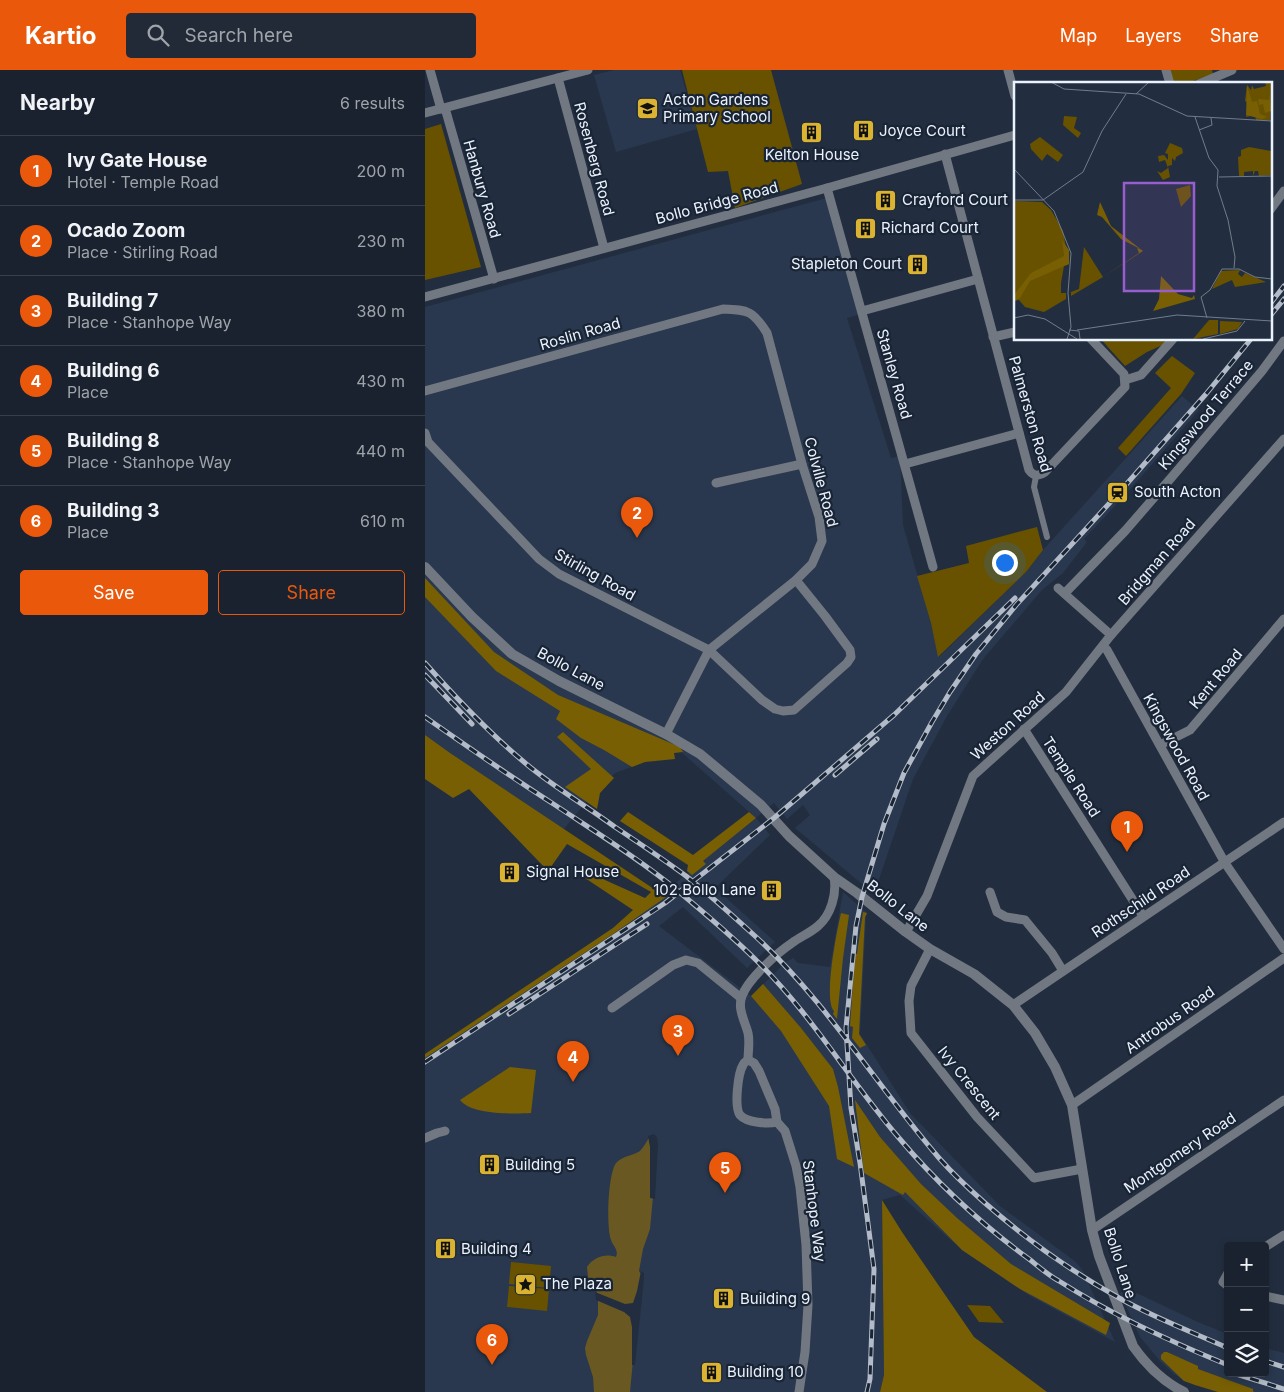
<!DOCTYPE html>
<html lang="en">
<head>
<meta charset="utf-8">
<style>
	:root { --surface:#1a222f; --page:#232a37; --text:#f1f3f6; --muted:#9fa4aa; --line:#383f4b; --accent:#ea580c }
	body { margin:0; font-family:Inter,sans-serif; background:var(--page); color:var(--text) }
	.controls { position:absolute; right:15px; bottom:15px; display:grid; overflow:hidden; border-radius:5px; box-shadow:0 2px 8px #0003 }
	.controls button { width:45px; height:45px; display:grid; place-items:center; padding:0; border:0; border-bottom:1px solid var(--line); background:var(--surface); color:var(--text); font:25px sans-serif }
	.you { position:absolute; left:579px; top:492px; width:18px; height:18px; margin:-12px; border:4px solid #fff; border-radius:50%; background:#1a73e8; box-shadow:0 0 0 8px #1a73e833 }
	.badge { display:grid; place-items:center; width:32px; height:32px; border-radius:50%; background:var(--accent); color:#fff; font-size:16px; font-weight:700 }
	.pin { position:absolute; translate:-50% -41px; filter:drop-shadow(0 1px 2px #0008) }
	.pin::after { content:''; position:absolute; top:26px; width:18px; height:15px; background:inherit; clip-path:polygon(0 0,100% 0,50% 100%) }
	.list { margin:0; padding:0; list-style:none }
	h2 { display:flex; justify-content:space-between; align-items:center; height:65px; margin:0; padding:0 20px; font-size:21px }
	h2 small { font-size:16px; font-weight:400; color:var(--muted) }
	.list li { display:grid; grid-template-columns:32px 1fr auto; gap:15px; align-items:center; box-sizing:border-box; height:70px; padding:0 20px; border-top:1px solid var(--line) }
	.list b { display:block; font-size:19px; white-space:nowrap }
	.list p { margin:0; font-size:16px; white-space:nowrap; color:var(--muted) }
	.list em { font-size:16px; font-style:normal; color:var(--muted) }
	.actions { display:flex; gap:10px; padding:15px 20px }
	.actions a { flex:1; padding:11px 0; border:1px solid var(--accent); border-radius:5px; text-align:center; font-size:18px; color:var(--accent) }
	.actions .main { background:var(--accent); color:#fff }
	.icon { flex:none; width:28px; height:28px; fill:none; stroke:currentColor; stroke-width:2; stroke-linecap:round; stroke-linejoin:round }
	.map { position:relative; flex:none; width:859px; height:1322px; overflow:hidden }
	header { display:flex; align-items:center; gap:30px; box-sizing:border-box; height:70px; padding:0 25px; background:var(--accent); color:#fff }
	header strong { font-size:24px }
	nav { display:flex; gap:28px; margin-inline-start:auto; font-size:18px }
	.search { width:350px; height:45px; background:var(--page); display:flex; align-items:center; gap:12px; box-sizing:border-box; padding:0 18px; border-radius:5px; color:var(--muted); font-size:19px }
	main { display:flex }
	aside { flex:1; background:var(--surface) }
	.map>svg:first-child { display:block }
	.built { fill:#29384e }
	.green { fill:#685200 }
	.forest { fill:#785f03 }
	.water { fill:#695822 }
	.pier { fill:#222e3f }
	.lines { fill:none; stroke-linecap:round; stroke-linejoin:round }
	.pedestrian { stroke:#727881; stroke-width:6 }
	.minor { stroke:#727881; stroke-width:9 }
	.tertiary { stroke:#727881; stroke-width:10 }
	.rail-casing { stroke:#b2bbc7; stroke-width:5 }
	.rail { stroke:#192435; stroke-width:3; stroke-dasharray:9; stroke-linecap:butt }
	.labels { text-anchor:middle; stroke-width:4.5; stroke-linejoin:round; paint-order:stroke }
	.poi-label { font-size:15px; fill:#eaf2fd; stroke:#192435; text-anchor:start }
	.street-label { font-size:15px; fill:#eaf2fd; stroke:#192435 }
	.inset-road { fill:none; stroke:#727c8b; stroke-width:1 }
	.view { fill:#975ece; fill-opacity:0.15; stroke:#975ece; stroke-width:2.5 }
	.inset-edge { fill:none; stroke:#eaf2fd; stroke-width:2.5 }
</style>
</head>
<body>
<header>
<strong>Kartio</strong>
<div class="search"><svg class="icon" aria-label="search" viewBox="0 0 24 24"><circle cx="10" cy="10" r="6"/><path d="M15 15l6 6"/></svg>Search here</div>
<nav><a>Map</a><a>Layers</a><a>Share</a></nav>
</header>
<main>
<aside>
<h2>Nearby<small>6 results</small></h2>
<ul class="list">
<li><span class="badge">1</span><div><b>Ivy Gate House</b><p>Hotel · Temple Road</p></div><em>200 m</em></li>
<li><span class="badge">2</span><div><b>Ocado Zoom</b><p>Place · Stirling Road</p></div><em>230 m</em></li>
<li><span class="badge">3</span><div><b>Building 7</b><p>Place · Stanhope Way</p></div><em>380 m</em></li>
<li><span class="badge">4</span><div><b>Building 6</b><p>Place</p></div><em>430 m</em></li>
<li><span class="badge">5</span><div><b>Building 8</b><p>Place · Stanhope Way</p></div><em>440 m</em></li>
<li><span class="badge">6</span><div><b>Building 3</b><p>Place</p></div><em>610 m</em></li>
</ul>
<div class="actions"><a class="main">Save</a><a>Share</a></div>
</aside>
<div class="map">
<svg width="859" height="1322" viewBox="0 0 859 1322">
	<rect width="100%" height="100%" fill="#222e3f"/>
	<g class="built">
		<polygon points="189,0 255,0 272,59 191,82 169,5"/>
		<polygon points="402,128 433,245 422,248 466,388 475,386 478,455 506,553 514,587 601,502 618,480 757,326 774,340 702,423 659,469 662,472 638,503 617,520 558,589 522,646 488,709 449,824 370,758 385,745 378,735 362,749 349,733 331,748 345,765 290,818 350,872 322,898 258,837 234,856 326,926 361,892 368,888 373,893 405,897 418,822 442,843 441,847 435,964 485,1043 575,1136 651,1192 658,1201 690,1272 605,1226 537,1180 475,1125 457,1130 459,1305 455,1322 0,1322 0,985 29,967 237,824 331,748 255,681 244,683 190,703 161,732 129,771 0,689 0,237"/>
		<polygon points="701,1218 775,1253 803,1264 803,1303 840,1303 840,1278 859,1283 859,1322 793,1322 759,1311 749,1304 735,1291 715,1267 695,1223"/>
	</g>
	<g class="green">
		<polygon points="257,0 346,0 377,114 310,138 303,101 283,102"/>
		<polygon points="744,0 787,0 788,4 760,14 748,14"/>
		<polygon points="16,54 56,197 0,210 0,59"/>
		<polygon points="676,269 745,269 742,273 722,282 700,296 682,276"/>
		<polygon points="747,286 770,303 756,324 701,386 693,378 746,318 730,303"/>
		<polygon points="612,457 618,480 601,502 513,587 506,553 492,506 544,493 541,476"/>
		<polygon points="86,1192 126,1196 124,1218 84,1214"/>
		<polygon points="84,1216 124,1219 122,1241 82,1237"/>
		<polygon points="542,1235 565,1236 579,1253 554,1252"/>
	</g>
	<g class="forest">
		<polygon points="0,508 69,582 133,625 255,677 258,682 249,683 250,689 220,692 207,697 179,680 156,668 131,649 135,641 71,601 0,527"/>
		<polygon points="138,662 189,708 175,723 172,739 140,717 166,699 132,667"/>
		<polygon points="0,665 25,683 241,827 188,864 0,988 0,984 188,858 208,840 157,806 160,801 220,828 226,822 142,774 123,801 44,719 28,728 0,709"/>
		<polygon points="203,742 268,785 324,742 331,748 278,791 281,794 267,805 262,801 263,795 195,751"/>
		<polygon points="438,842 442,843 440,847 434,964 441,975 435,978 427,968 428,957 425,956 430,884 432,884"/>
		<path d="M 416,843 L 424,845 L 418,888 L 412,949 L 408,944 L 409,941 C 398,930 412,860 416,843 Z"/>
		<polygon points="338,914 376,958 408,999 413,1017 429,1097 412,1089 404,1036 356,961 326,926"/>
		<path d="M 85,997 L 111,1000 L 106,1043 C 89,1044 46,1045 35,1030 Z"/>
		<polygon points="430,1030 455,1067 496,1114 532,1148 586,1194 685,1253 681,1265 595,1219 537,1180 480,1122 478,1125 439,1103"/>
		<polygon points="457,1130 477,1162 549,1267 622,1322 455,1322 459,1305"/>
		<polygon points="739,1282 742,1282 773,1296 773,1299 828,1319 828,1321 829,1322 793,1322 770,1315 759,1311 736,1289 736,1285"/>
	</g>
	<path class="water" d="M 224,1068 L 230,1105 L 225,1159 L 218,1179 L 214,1201 L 216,1204 L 205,1322 L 169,1322 L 168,1307 L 161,1285 L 160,1278 L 162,1271 L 173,1245 L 173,1227 L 170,1216 L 163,1207 L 162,1197 C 168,1187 181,1183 191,1187 C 194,1180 188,1176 186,1170 C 181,1157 183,1104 191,1093 C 197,1086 207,1086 215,1081 C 219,1077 221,1072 224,1068 Z"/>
	<g class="pier">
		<polygon points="229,1064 232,1067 233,1074 230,1129 225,1128 225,1077 223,1066"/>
		<polygon points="216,1201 219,1203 219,1209 210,1295 207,1295 207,1257 205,1247 199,1242 171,1230 170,1222 200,1234 208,1233 212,1221"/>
	</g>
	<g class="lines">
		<polyline class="pedestrian" points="611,406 609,417 622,467"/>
		<g class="minor">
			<polyline points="5,0 16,39"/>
			<polyline points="583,0 590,26"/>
			<polyline points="741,0 745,14"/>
			<polyline points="133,8 179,178"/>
			<polyline points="774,14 807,0"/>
			<polyline points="20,38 69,209"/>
			<polyline points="0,43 163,0"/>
			<path d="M 520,84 L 604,400 C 609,407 614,406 620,402 L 700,317 L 699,304 L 666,269"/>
			<polyline points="402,118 508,497"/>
			<polyline points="845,140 859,121"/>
			<polyline points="0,227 402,118 590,65"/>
			<polyline points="437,241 553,209"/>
			<polyline points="568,267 590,262"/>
			<polyline points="700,310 716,305 748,269"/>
			<path d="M 0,321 L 298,239 C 324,240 328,241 342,263 L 377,394 L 394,447 L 397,471 L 387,494 L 371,510 L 284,580 L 241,664"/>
			<polyline points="0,363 3,372 114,489 134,504 284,580 337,630 350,639 358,641 369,640 422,593 426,587 425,580 400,546 371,510"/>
			<polyline points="480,394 594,363"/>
			<polyline points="291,413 377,394"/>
			<polyline points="633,518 686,565"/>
			<polyline points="640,523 700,461 746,408 837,301 859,271"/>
			<polyline points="678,576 682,580 800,793 859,879"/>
			<polyline points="599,659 718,846"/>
			<polyline points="735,675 765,660 859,549"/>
			<polyline points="565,822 572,842 581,847 600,850 627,883 638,901"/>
			<polyline points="481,862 502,826 548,706 641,622 686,565 859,369"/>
			<polyline points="505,879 486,916 484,931 486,963 552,1047 609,1108 657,1099"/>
			<polyline points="588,935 859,752"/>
			<polyline points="187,938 248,895 261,890 273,893 316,928"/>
			<polyline points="323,990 329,993 334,1001 350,1039 352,1052 360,1061 371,1096 375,1117 381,1175 383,1235 380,1282 374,1322"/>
			<path d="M 323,990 C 323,981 325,972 323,963 C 320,951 312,939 317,926 C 323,909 352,883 367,873 C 375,867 385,863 393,856 C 406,845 412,824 409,807"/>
			<path d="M 323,990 C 320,992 320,991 318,995 C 313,1003 309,1037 315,1045 C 322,1053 343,1054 352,1052"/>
			<polyline points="647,1035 859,888"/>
			<polyline points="0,1068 12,1063 20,1061"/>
			<polyline points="667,1160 859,1030"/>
			<polyline points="840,1177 859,1165"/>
			<polyline points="803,1203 798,1212 803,1216"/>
			<polyline points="840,1226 859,1230"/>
		</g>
		<path class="tertiary" d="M 0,497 L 47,547 L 87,584 L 134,611 L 241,664 L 275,684 L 336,735 L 364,766 L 409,807 L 432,823 L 481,862 L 505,879 L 549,904 L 588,935 L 610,963 L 630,997 L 647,1035 L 667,1160 L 674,1186 L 708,1276 C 722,1296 737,1311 759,1322"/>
		<defs>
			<g id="rail">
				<polyline points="845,234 859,216"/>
				<polyline points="845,246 859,229"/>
				<path d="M 0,593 C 31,628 63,662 99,692 C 127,716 160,735 190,757 C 214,773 238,789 261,806 C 285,825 307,845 330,866 C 401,931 451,1015 514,1088 C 528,1104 544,1119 560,1133 C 602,1170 647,1202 696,1229 C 730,1248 767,1262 803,1278"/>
				<polyline points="0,605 47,654"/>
				<path d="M 0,647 C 43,677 86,707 130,735 C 169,761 210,786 247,816 C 276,840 306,865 333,892 C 387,945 425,1011 474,1068 C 512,1113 556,1154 604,1189 C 614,1197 623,1205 634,1211 C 687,1245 744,1271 803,1295"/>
				<polyline points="410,705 452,669"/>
				<polyline points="84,944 222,854"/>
				<polyline points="0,992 240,833 349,748 469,645 590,528"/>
				<polyline points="840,1291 859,1297"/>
				<polyline points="808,1303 859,1319"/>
				<polyline points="442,1322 445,1309 449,1199 435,1093 426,1038 421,958 431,856 437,827 459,754 479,703 507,652 525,622 551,584 592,534 691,426 781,324 826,269"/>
			</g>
		</defs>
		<use href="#rail" class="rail-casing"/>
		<use href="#rail" class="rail"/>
	</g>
	<defs>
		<symbol id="school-square" viewBox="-11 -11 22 22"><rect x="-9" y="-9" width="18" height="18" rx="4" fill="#dab333" stroke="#192435"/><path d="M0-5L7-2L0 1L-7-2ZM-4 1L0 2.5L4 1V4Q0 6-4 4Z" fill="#111"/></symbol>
		<symbol id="building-square" viewBox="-11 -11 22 22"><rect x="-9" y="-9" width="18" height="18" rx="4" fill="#dab333" stroke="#192435"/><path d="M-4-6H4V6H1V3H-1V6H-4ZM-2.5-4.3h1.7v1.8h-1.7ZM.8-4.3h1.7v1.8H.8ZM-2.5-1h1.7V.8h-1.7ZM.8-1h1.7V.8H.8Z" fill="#111"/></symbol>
		<symbol id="station-square" viewBox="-11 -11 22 22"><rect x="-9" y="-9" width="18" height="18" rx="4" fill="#dab333" stroke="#192435"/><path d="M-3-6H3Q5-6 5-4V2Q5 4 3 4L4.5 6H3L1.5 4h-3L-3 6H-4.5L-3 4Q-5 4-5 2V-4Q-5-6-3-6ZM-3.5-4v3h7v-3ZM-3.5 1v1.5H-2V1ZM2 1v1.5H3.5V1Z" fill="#111"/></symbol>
		<symbol id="sight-square" viewBox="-11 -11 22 22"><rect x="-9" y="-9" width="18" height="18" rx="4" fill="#dab333" stroke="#192435"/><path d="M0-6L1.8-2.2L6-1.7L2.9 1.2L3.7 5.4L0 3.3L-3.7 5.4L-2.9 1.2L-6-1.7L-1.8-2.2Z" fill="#111"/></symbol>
	</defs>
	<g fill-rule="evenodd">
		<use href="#school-square" x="210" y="26" width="25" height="25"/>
		<use href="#building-square" x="426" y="48" width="25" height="25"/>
		<use href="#building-square" x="374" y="50" width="25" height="25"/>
		<use href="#building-square" x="448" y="118" width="25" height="25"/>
		<use href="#building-square" x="428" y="146" width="25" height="25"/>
		<use href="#building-square" x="480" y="182" width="25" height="25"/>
		<use href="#station-square" x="680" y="410" width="25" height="25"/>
		<use href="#building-square" x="72" y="790" width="25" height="25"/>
		<use href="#building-square" x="334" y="808" width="25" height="25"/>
		<use href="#building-square" x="52" y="1082" width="25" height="25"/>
		<use href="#building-square" x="8" y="1166" width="25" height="25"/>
		<use href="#sight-square" x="88" y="1202" width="25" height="25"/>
		<use href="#building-square" x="286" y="1216" width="25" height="25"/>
		<use href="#building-square" x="274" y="1290" width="25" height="25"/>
	</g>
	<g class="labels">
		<g class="poi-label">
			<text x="238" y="35">Acton Gardens<tspan x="238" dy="17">Primary School</tspan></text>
			<text x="454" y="66">Joyce Court</text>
			<text x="387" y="90" text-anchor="middle">Kelton House</text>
			<text x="477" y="135">Crayford Court</text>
			<text x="456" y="163">Richard Court</text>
			<text x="477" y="199" text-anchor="end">Stapleton Court</text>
			<text x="709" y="427">South Acton</text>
			<text x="101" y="807">Signal House</text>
			<text x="331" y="825" text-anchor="end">102 Bollo Lane</text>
			<text x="80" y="1100">Building 5</text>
			<text x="36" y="1184">Building 4</text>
			<text x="117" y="1219">The Plaza</text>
			<text x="315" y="1234">Building 9</text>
			<text x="302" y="1307">Building 10</text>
		</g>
		<g class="street-label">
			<text transform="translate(169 89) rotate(75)" y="5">Rosenberg Road</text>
			<text transform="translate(57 119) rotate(74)" y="5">Hanbury Road</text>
			<text transform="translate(292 133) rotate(-15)" y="5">Bollo Bridge Road</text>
			<text transform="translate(155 264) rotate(-16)" y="5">Roslin Road</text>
			<text transform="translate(469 304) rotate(74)" y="5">Stanley Road</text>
			<text transform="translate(605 344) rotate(74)" y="5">Palmerston Road</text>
			<text transform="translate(781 345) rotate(-50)" y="5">Kingswood Terrace</text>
			<text transform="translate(396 412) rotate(75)" y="5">Colville Road</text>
			<text transform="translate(732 492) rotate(-49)" y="5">Bridgman Road</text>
			<text transform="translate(170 505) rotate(29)" y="5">Stirling Road</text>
			<text transform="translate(146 599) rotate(28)" y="5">Bollo Lane</text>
			<text transform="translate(791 609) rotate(-50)" y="5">Kent Road</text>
			<text transform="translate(583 656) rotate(-42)" y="5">Weston Road</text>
			<text transform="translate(751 677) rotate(61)" y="5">Kingswood Road</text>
			<text transform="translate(646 707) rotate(57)" y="5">Temple Road</text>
			<text transform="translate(716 832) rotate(-34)" y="5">Rothschild Road</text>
			<text transform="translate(473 836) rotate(38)" y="5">Bollo Lane</text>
			<text transform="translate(745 950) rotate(-35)" y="5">Antrobus Road</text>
			<text transform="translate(544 1013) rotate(51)" y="5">Ivy Crescent</text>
			<text transform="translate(755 1083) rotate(-34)" y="5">Montgomery Road</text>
			<text transform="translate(389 1141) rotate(83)" y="5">Stanhope Way</text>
			<text transform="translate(695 1193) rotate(72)" y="5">Bollo Lane</text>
		</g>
	</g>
	<g transform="translate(589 12)">
		<rect width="258" height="258" fill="#222e3f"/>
		<path d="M 251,0 L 257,0 L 256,38 L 242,38 L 241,33 L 232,35 L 235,21 L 231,19 L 233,3 L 237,8 L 238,3 L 240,7 L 252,4 ZM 50,34 L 63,35 L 60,46 L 67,51 L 64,56 L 49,43 ZM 26,55 L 49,73 L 44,80 L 33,72 L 28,79 L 17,67 L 16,62 ZM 156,61 L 168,66 L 169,71 L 162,75 L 161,79 L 158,76 L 158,83 L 154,84 L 156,95 L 149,98 L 143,89 L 147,91 L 154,86 L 151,78 L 145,80 L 144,74 L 150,73 L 154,78 L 154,72 L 151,71 ZM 235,65 L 257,69 L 257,93 L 245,94 L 244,89 L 241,89 L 239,94 L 239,89 L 230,90 L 230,94 L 225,94 L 224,75 L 227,74 L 227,68 ZM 176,103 L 177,114 L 167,125 L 162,107 ZM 0,119 L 28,120 L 37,128 L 49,149 L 55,182 L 50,184 L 47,201 L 47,211 L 52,211 L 52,217 L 30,230 L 11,225 L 5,218 L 0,219 ZM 70,165 L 89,195 L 57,214 L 57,210 L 65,207 ZM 226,188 L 224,192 L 228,195 L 231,191 L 252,200 L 221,205 L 218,198 L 198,207 L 207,189 ZM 195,238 L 204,238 L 204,252 L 179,257 ZM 206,239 L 228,240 L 224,247 L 206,252 Z" fill="#685200"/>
		<path d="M 233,3 L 238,20 L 243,19 L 246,32 L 253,35 L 248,37 L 232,33 ZM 256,11 L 257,29 L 251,31 L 249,22 L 245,23 L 244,17 L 255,18 ZM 86,120 L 97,144 L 129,169 L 89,195 L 125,171 L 123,166 L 128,168 L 107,157 L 88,135 L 83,133 ZM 48,158 L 55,168 L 55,182 L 16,199 L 6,216 L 0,219 L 0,213 L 17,191 L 50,174 ZM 147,194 L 164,212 L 178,216 L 180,213 L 181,217 L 139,229 L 145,217 Z" fill="#785f03"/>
		<path class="inset-road" d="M 37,0 L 50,7 L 125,12 L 173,34 L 258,39M 122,12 L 135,0M 181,35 L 195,76 L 204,88 L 203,104 L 214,138 L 221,175 L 220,186M 185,48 L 198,43 L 197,36M 0,87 L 40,129 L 57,171 L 54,211 L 57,245 L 53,257M 205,95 L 258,94M 0,118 L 29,118 L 69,90 L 88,49 L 112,12M 0,236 L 14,233 L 31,237 L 63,257M 193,236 L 187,215 L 196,208 L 208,187 L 225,187 L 241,195 L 258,197M 55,248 L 65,249 L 66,257M 63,248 L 163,233 L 258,239M 189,257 L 223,249 L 231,239"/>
		<path class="view" d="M 110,101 L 180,101 L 180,209 L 110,209 Z"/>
		<rect width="258" height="258" class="inset-edge"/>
	</g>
</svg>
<div class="controls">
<button>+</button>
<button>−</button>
<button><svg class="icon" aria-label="layers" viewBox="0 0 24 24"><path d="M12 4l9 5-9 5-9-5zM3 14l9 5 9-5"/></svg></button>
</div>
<div class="you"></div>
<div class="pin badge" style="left:702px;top:782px">1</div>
<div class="pin badge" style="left:212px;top:468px">2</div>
<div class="pin badge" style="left:253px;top:986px">3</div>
<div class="pin badge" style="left:148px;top:1012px">4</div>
<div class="pin badge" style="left:300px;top:1123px">5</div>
<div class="pin badge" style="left:67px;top:1295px">6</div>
</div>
</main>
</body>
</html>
